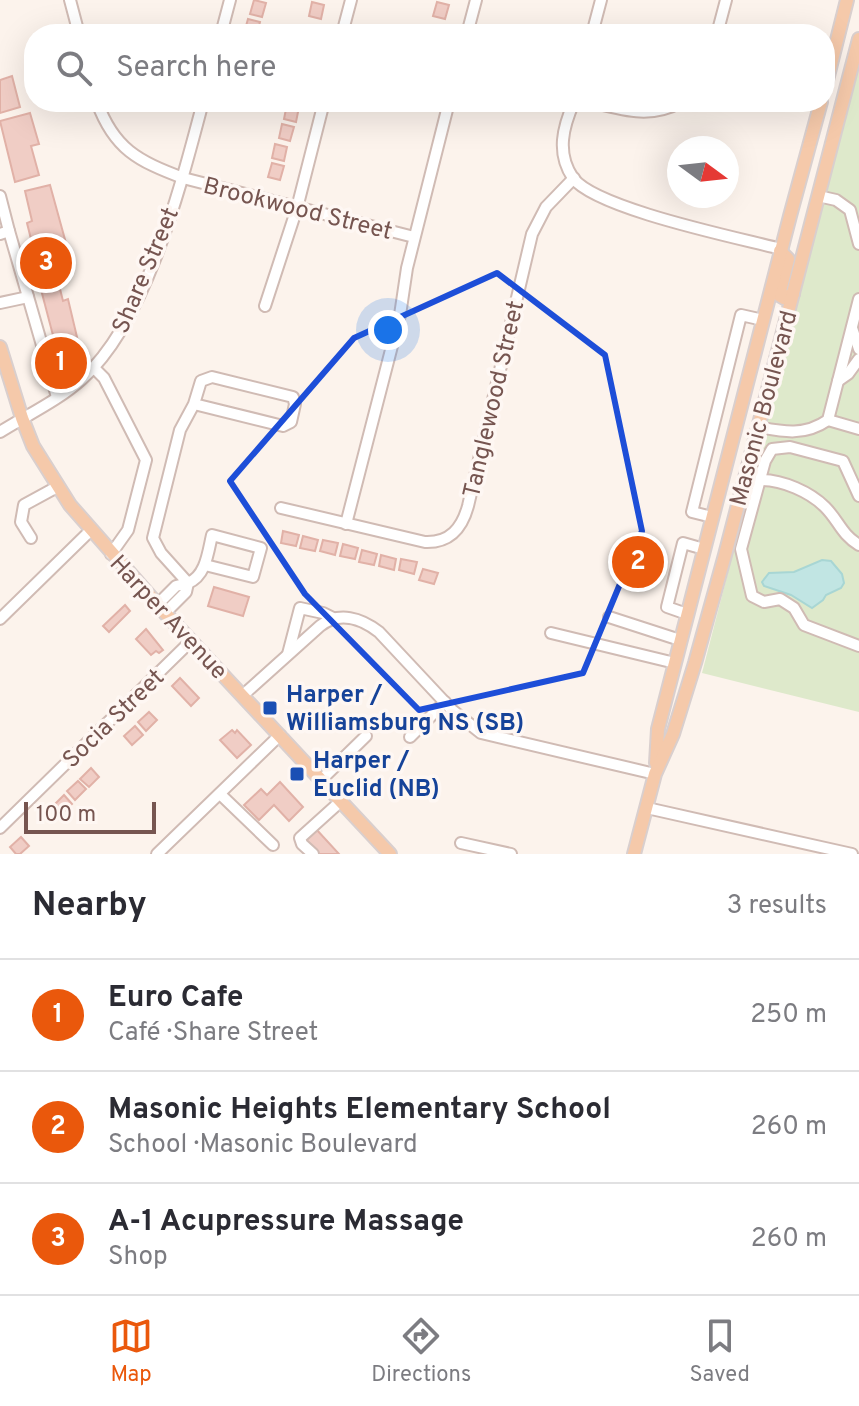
<!DOCTYPE html>
<html lang="en">
<head>
<meta charset="utf-8">
<style>
	:root { --surface:#fff; --page:#f2f2f3; --text:#2b2b33; --muted:#7c7c81; --line:#e1e1e2; --accent:#ea580c }
	body { margin:0; font-family:Overpass,sans-serif; background:var(--page); color:var(--text) }
	.compass { position:absolute; left:667px; top:136px; width:72px; height:72px; border-radius:50%; background:var(--surface); box-shadow:0 8px 32px #0002; rotate:105deg }
	.scale { position:absolute; left:24px; bottom:20px; width:132px; box-sizing:border-box; padding-left:8px; border:4px solid #765550; border-top:0; font-size:22px; line-height:28px; white-space:nowrap; color:#765550; -webkit-text-stroke:6px #fef7f3; paint-order:stroke }
	.you { position:absolute; left:388px; top:330px; width:28px; height:28px; margin:-20px; border:6px solid #fff; border-radius:50%; background:#1a73e8; box-shadow:0 0 0 12px #1a73e833 }
	.badge { display:grid; place-items:center; width:52px; height:52px; border-radius:50%; background:var(--accent); color:#fff; font-size:26px; font-weight:700 }
	.pin { position:absolute; translate:-50% -50%; border:4px solid #fff; box-shadow:0 2px 8px #0006 }
	.list { margin:0; padding:0; list-style:none }
	h2 { display:flex; justify-content:space-between; align-items:center; height:104px; margin:0; padding:0 32px; font-size:34px }
	h2 small { font-size:26px; font-weight:400; color:var(--muted) }
	.list li { display:grid; grid-template-columns:52px 1fr auto; gap:24px; align-items:center; box-sizing:border-box; height:112px; padding:0 32px; border-top:2px solid var(--line) }
	.list b { display:block; font-size:30px; white-space:nowrap }
	.list p { margin:0; font-size:26px; white-space:nowrap; color:var(--muted) }
	.list em { font-size:26px; font-style:normal; color:var(--muted) }
	.icon { flex:none; width:44px; height:44px; fill:none; stroke:currentColor; stroke-width:2; stroke-linecap:round; stroke-linejoin:round }
	.map { position:relative; flex:none; width:859px; height:854px; overflow:hidden }
	.search { position:absolute; background:var(--surface); box-shadow:0 8px 32px #0002; left:24px; right:24px; top:24px; height:88px; display:flex; align-items:center; gap:20px; box-sizing:border-box; padding:0 28px; border-radius:32px; color:var(--muted); font-size:30px }
	.sheet { height:440px; background:var(--surface) }
	nav { display:flex; justify-content:space-around; align-items:center; box-sizing:border-box; height:112px; border-top:2px solid var(--line); background:var(--surface); font-size:22px; color:var(--muted) }
	nav a { display:grid; justify-items:center; gap:4px }
	nav .on { color:var(--accent) }
	.map>svg:first-child { display:block }
	.green { fill:#dee9cb }
	.water { fill:#c1e5e3; stroke:#a8d6d4; stroke-width:2 }
	.building { fill:#f0cdc5; stroke:#e1b1a7; stroke-width:2 }
	.lines { fill:none; stroke-linecap:round; stroke-linejoin:round }
	.minor-casing { stroke:#d0bbb4; stroke-width:14 }
	.major-casing { stroke:#d9cfce; stroke-width:16 }
	.minor { stroke:#fff; stroke-width:10 }
	.major { stroke:#f5c9aa; stroke-width:12 }
	.marked { fill:none; stroke:#1d4ed8; stroke-width:6; stroke-linejoin:round }
	.transit-dot { fill:#1a4fb4; stroke:#fef7f3; stroke-width:3 }
	.labels { text-anchor:middle; stroke-width:7; stroke-linejoin:round; paint-order:stroke }
	.street-label { font-size:24px; fill:#765550; stroke:#fef7f3 }
	.transit-label { font-size:24px; font-weight:bold; fill:#164399; stroke:#fef7f3; text-anchor:start }
</style>
</head>
<body>
<div class="map">
<svg width="859" height="854" viewBox="0 0 859 854">
	<rect width="100%" height="100%" fill="#fcf3ec"/>
	<polygon class="green" points="859,65 859,712 702,673"/>
	<polygon class="water" points="822,560 831,561 842,574 844,583 841,588 826,595 823,600 812,608 791,595 764,586 762,582 769,573 794,572"/>
	<g class="building">
		<polygon points="254,0 266,3 262,17 250,14"/>
		<polygon points="312,2 324,5 321,19 309,16"/>
		<polygon points="437,2 449,5 445,19 433,16"/>
		<polygon points="248,19 260,22 257,34 244,33"/>
		<polygon points="12,76 20,107 0,113 0,80"/>
		<polygon points="287,104 299,107 296,122 284,119"/>
		<polygon points="30,113 39,144 31,146 39,175 15,182 0,121"/>
		<polygon points="282,124 294,127 290,141 279,138"/>
		<polygon points="275,144 287,147 284,161 272,158"/>
		<polygon points="272,163 284,166 280,180 268,177"/>
		<polygon points="50,185 72,265 47,272 39,241 32,243 27,223 32,221 25,191"/>
		<polygon points="57,277 63,301 68,299 81,354 88,352 90,361 65,381 39,282"/>
		<polygon points="283,531 299,535 296,546 281,543"/>
		<polygon points="303,536 318,540 315,551 300,548"/>
		<polygon points="323,540 338,543 335,555 320,551"/>
		<polygon points="343,544 358,548 355,559 340,556"/>
		<polygon points="362,550 377,554 374,565 359,562"/>
		<polygon points="381,555 396,559 394,570 379,566"/>
		<polygon points="401,559 417,562 414,574 399,570"/>
		<polygon points="423,569 438,573 434,584 419,580"/>
		<polygon points="214,587 249,597 243,616 208,606"/>
		<polygon points="125,605 130,611 109,632 103,626"/>
		<polygon points="146,629 163,650 159,653 156,651 151,655 136,639"/>
		<polygon points="180,678 199,698 191,706 172,686"/>
		<polygon points="149,712 157,720 146,731 138,722"/>
		<polygon points="135,726 143,735 132,745 124,736"/>
		<polygon points="232,730 235,733 237,730 251,745 237,758 220,740"/>
		<polygon points="91,768 99,777 89,787 80,779"/>
		<polygon points="78,781 86,789 75,800 67,791"/>
		<polygon points="280,782 303,807 289,821 274,805 259,820 244,805 261,789 267,795"/>
		<polygon points="64,795 72,804 61,814 53,806"/>
		<polygon points="316,829 339,854 319,854 305,839"/>
		<polygon points="21,837 29,846 20,854 16,854 10,847"/>
	</g>
	<g class="lines">
		<defs>
			<g id="minor">
				<polyline points="70,0 79,34"/>
				<polyline points="221,34 230,0"/>
				<polyline points="342,34 351,0"/>
				<polyline points="467,34 476,0"/>
				<polyline points="592,34 601,0"/>
				<polyline points="717,34 726,0"/>
				<path d="M 97,102 C 114,149 138,161 183,178 L 414,237"/>
				<path d="M 574,102 C 563,127 556,153 573,178 C 596,209 739,238 781,249"/>
				<path d="M 591,102 C 623,110 651,119 681,102"/>
				<polyline points="0,196 9,231 0,234"/>
				<polyline points="818,196 836,200 850,210 859,244"/>
				<polyline points="9,231 57,397"/>
				<polyline points="0,303 28,297"/>
				<polyline points="265,306 297,208 324,102"/>
				<polyline points="852,328 859,349"/>
				<polyline points="94,368 104,378 146,460 128,530 111,554"/>
				<polyline points="838,381 848,374 859,359"/>
				<path d="M 194,404 L 283,426 L 291,422 L 295,404 L 293,397 L 212,377 L 201,381 L 194,404 L 180,430 L 153,538 L 161,553 L 188,583 C 206,576 208,552 212,535 L 261,548 L 253,577 L 205,565"/>
				<polyline points="828,420 859,429"/>
				<path d="M 758,427 C 784,432 805,436 828,420 L 859,299"/>
				<path d="M 0,432 C 27,415 59,400 82,379 C 147,321 181,185 203,102"/>
				<path d="M 761,480 C 783,480 810,492 825,507 C 839,521 841,534 859,545"/>
				<polyline points="859,496 843,461 790,447 772,449 765,461 741,549 752,596 764,602 780,599 794,608 804,625 859,646"/>
				<path d="M 281,508 L 425,542 C 450,543 462,528 468,506 L 532,234 L 546,207 L 574,178"/>
				<polyline points="712,517 692,512 741,315 763,320"/>
				<polyline points="346,524 400,315 407,268 449,102"/>
				<polyline points="31,538 21,522 24,505 57,487"/>
				<polyline points="157,605 176,586 188,583 186,592 165,613"/>
				<polyline points="687,614 667,607 683,543 704,549"/>
				<polyline points="609,617 680,640"/>
				<polyline points="0,619 90,531"/>
				<polyline points="551,633 675,663"/>
				<polyline points="288,654 300,608 323,613 333,618"/>
				<path d="M 242,696 L 320,626 C 339,611 361,618 379,632 L 452,710 L 481,733 L 655,774"/>
				<polyline points="410,737 445,702"/>
				<polyline points="321,780 366,736"/>
				<polyline points="220,794 273,845"/>
				<polyline points="647,808 852,854"/>
				<polyline points="0,828 191,641"/>
				<polyline points="461,843 511,854"/>
				<polyline points="157,854 280,735"/>
				<polyline points="313,854 302,844 300,838 341,801"/>
			</g>
			<g id="major">
				<polyline points="825,88 847,0"/>
				<polyline points="780,251 788,259 779,295 784,298 793,294"/>
				<polyline points="0,347 22,418 33,446 70,505 165,613 390,854"/>
				<polyline points="656,763 658,729 790,216 821,102"/>
				<polyline points="634,854 655,774 673,734 695,663 725,555 859,39"/>
			</g>
		</defs>
		<use href="#minor" class="minor-casing"/>
		<use href="#major" class="major-casing"/>
		<use href="#minor" class="minor"/>
		<use href="#major" class="major"/>
	</g>
	<path class="marked" d="M 497,273 L 605,355 L 642,531 L 583,673 L 419,710 L 305,594 L 230,481 L 354,338 Z"/>
	<g class="transit-dot">
		<rect x="262" y="700" width="16" height="16" rx="4"/>
		<rect x="289" y="766" width="16" height="16" rx="4"/>
	</g>
	<g class="labels">
		<g class="street-label">
			<text transform="translate(298 208) rotate(14)" y="8">Brookwood Street</text>
			<text transform="translate(145 270) rotate(-67)" y="8">Share Street</text>
			<text transform="translate(493 399) rotate(-77)" y="8">Tanglewood Street</text>
			<text transform="translate(763 408) rotate(-75)" y="8">Masonic Boulevard</text>
			<text transform="translate(169 617) rotate(47)" y="8">Harper Avenue</text>
			<text transform="translate(113 718) rotate(-44)" y="8">Socia Street</text>
		</g>
		<g class="transit-label">
			<text x="286" y="702">Harper /<tspan x="286" dy="28">Williamsburg NS (SB)</tspan></text>
			<text x="313" y="768">Harper /<tspan x="313" dy="28">Euclid (NB)</tspan></text>
		</g>
	</g>
</svg>
<svg class="compass" viewBox="-18 -18 36 36"><path d="M0-13l5 13h-10z" fill="#e53935"/><path d="M0 13l5-13h-10z" fill="#7c7c81"/></svg>
<div class="scale">100 m</div>
<div class="you"></div>
<div class="pin badge" style="left:61px;top:363px">1</div>
<div class="pin badge" style="left:638px;top:562px">2</div>
<div class="pin badge" style="left:46px;top:263px">3</div>
<div class="search"><svg class="icon" aria-label="search" viewBox="0 0 24 24"><circle cx="10" cy="10" r="6"/><path d="M15 15l6 6"/></svg>Search here</div>
</div>
<section class="sheet">
<h2>Nearby<small>3 results</small></h2>
<ul class="list">
<li><span class="badge">1</span><div><b>Euro Cafe</b><p>Café · Share Street</p></div><em>250 m</em></li>
<li><span class="badge">2</span><div><b>Masonic Heights Elementary School</b><p>School · Masonic Boulevard</p></div><em>260 m</em></li>
<li><span class="badge">3</span><div><b>A-1 Acupressure Massage</b><p>Shop</p></div><em>260 m</em></li>
</ul>
</section>
<nav>
<a class="on"><svg class="icon" aria-label="map" viewBox="0 0 24 24"><path d="M3 6l6-2 6 2 6-2v14l-6 2-6-2-6 2zM9 4v14M15 6v14"/></svg>Map</a>
<a><svg class="icon" aria-label="directions" viewBox="0 0 24 24"><path d="M12 3l9 9-9 9-9-9zM9 14v-3h6M13 9l2 2-2 2"/></svg>Directions</a>
<a><svg class="icon" aria-label="saved" viewBox="0 0 24 24"><path d="M7 4h10v16l-5-4-5 4z"/></svg>Saved</a>
</nav>
</body>
</html>
